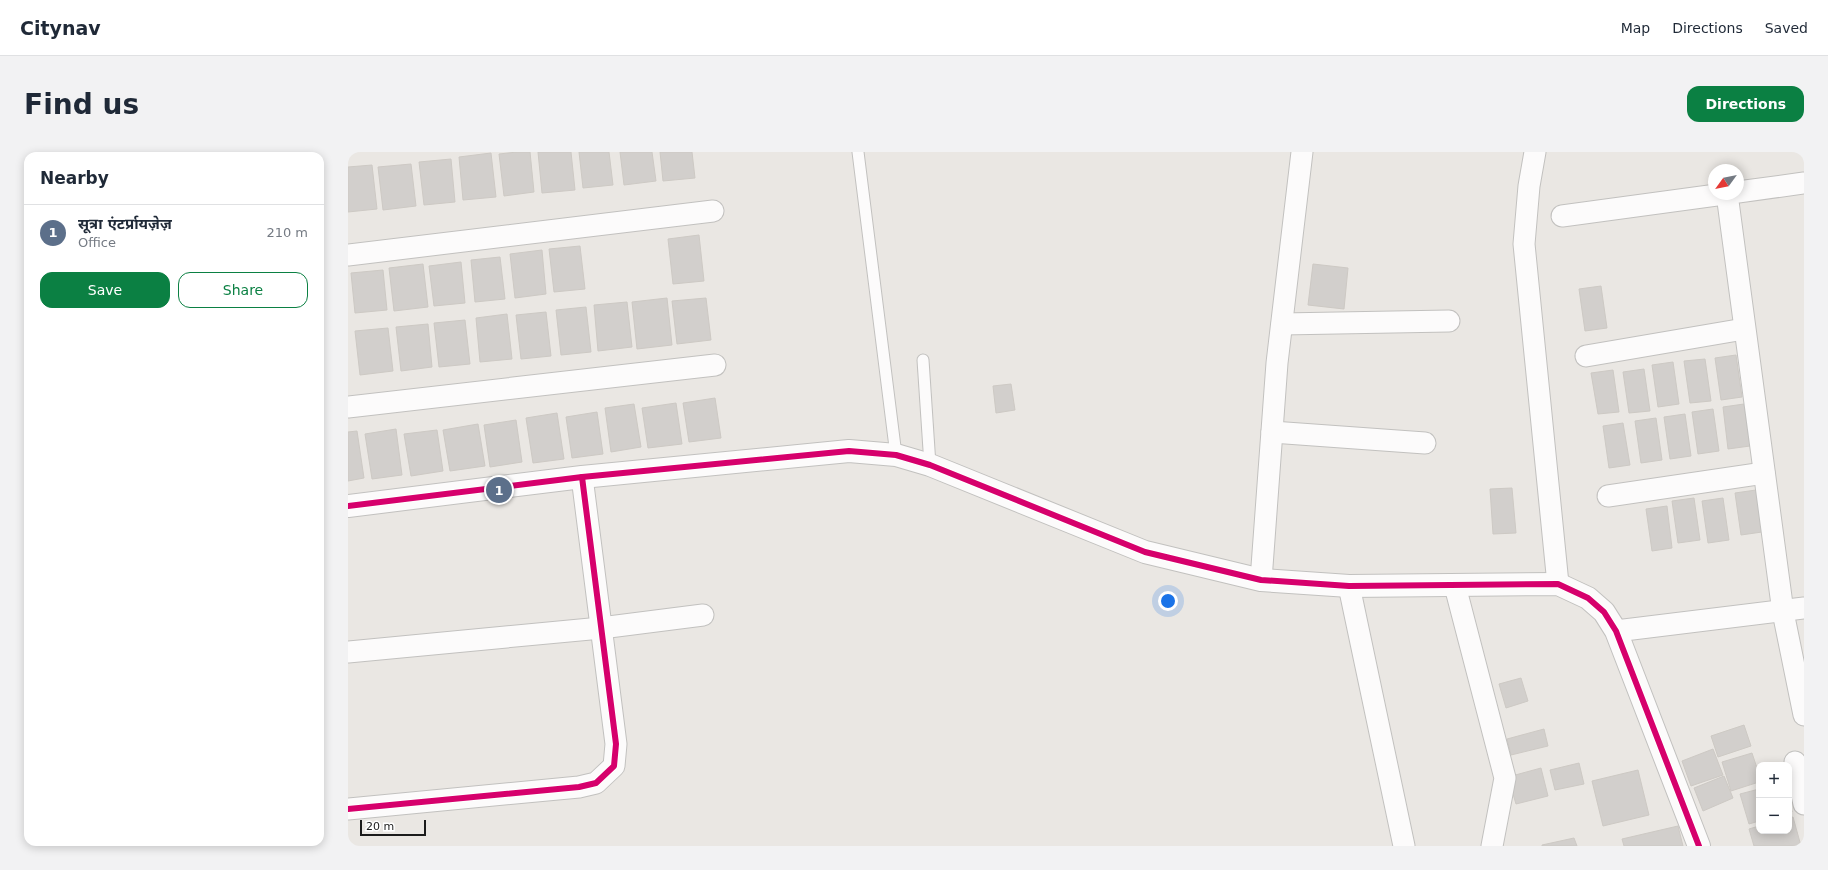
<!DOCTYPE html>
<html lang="en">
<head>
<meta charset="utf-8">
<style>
	:root { --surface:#fff; --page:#f2f2f3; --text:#1f2937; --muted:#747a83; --line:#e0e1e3; --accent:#0b8043 }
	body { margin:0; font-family:"DejaVu Sans","Noto Sans Devanagari",sans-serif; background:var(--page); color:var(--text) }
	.controls { position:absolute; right:12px; bottom:12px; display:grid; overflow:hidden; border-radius:8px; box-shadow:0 2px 10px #0003 }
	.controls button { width:36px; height:36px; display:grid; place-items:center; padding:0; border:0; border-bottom:1px solid var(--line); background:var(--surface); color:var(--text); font:20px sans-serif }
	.compass { position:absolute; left:1360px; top:12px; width:36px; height:36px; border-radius:50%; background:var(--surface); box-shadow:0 2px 10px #0003; rotate:237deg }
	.scale { position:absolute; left:12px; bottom:10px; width:66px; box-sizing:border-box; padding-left:4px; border:2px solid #1b1b1b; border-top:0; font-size:11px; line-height:14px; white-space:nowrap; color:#1b1b1b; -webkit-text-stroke:3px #fff; paint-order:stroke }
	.you { position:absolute; left:820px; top:449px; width:14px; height:14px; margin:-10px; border:3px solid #fff; border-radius:50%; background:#1a73e8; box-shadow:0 0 0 6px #1a73e833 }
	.badge { display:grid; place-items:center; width:26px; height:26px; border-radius:50%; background:var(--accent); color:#fff; font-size:13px; font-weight:700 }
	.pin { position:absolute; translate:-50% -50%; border:2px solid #fff; box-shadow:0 1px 4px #0006 }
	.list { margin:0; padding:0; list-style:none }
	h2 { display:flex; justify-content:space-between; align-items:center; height:52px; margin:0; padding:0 16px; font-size:17px }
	h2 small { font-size:13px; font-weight:400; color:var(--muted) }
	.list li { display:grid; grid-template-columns:26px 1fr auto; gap:12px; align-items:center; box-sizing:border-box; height:56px; padding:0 16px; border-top:1px solid var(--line) }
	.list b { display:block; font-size:15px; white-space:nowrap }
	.list p { margin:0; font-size:13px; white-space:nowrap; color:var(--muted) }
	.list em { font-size:13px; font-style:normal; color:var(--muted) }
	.actions { display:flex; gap:8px; padding:12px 16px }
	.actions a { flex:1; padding:9px 0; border:1px solid var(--accent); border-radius:12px; text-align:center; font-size:14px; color:var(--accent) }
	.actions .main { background:var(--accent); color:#fff }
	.map { position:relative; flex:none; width:1456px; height:694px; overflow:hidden; border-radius:12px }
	header { display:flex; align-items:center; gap:24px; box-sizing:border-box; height:56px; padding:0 20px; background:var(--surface); border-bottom:1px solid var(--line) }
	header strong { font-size:19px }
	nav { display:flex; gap:22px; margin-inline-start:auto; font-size:14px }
	.intro { display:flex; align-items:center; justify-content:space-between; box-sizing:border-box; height:96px; padding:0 24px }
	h1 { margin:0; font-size:28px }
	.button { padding:10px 18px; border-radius:12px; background:var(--accent); color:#fff; font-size:14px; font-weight:700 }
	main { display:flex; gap:24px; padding:0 24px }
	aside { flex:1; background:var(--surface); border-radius:12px; box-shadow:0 2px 10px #0003 }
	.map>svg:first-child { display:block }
	.building { fill:#d2cfcc; stroke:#cdc9c4 }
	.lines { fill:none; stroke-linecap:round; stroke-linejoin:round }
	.service-casing { stroke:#c2c1bf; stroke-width:13 }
	.minor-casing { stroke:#c2c1bf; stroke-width:23 }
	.tertiary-casing { stroke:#c2c1bf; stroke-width:24 }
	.service { stroke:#fcfbfb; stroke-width:11 }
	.minor { stroke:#fcfbfb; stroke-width:21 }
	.tertiary { stroke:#fcfbfb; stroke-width:22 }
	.cycleway-casing { stroke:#fff; stroke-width:8 }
	.cycleway { stroke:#d6006c; stroke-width:6 }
</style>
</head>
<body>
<header>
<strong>Citynav</strong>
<nav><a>Map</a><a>Directions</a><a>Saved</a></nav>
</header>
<div class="intro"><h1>Find us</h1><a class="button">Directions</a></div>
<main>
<aside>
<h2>Nearby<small></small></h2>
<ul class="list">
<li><span class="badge" style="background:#5c6f8a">1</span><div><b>सूत्रा एंटर्प्रायज़ेज़</b><p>Office</p></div><em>210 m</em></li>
</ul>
<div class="actions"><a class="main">Save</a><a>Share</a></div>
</aside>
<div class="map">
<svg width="1456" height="694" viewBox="0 0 1456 694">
	<rect width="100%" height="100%" fill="#eae7e3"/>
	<g class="building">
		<polygon points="169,0 182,0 186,40 156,44 151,2"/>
		<polygon points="190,0 223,0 227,38 194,41"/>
		<polygon points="231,0 261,0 265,33 235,36"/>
		<polygon points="272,0 304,0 308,29 276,33"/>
		<polygon points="312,0 344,0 347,26 315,29"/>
		<polygon points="143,1 148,45 115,48 111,5"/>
		<polygon points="103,7 107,50 76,53 71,10"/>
		<polygon points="63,12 68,54 35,58 30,15"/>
		<polygon points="24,13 29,57 0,60 0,15"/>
		<polygon points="351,83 356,129 325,132 320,87"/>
		<polygon points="232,94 237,137 206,140 201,97"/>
		<polygon points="194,98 198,142 167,146 162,102"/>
		<polygon points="152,105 157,147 127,150 123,108"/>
		<polygon points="113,110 117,151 86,154 81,114"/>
		<polygon points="75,112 80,155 46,159 41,116"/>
		<polygon points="965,112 1000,116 996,157 960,153"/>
		<polygon points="35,118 39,158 7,161 3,121"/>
		<polygon points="1253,134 1259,176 1237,179 1231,137"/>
		<polygon points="319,146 324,193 289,197 284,150"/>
		<polygon points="358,146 363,188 329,192 324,149"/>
		<polygon points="279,150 284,195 250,199 246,153"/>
		<polygon points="238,155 243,200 213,203 208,158"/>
		<polygon points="198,160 203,204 173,207 168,163"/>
		<polygon points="159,162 164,207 132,210 128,166"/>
		<polygon points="117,168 122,212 91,215 86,171"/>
		<polygon points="80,172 84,215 53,219 48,175"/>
		<polygon points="40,176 45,219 12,223 7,179"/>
		<polygon points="1388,203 1394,245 1373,248 1367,206"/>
		<polygon points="1357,207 1363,249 1342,251 1336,209"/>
		<polygon points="1325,210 1331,252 1310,255 1304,213"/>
		<polygon points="1296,217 1302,259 1281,261 1275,220"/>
		<polygon points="1265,218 1271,260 1250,262 1243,221"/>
		<polygon points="663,232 667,258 648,261 645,234"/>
		<polygon points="367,246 373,286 341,290 335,251"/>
		<polygon points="328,251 334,292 300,296 294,256"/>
		<polygon points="286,252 293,295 263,300 257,256"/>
		<polygon points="1396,252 1402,294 1380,297 1375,255"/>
		<polygon points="1365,257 1371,299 1350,302 1344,260"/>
		<polygon points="249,260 255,302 224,306 218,265"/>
		<polygon points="209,261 216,307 185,311 178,266"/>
		<polygon points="1337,262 1343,304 1322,307 1316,265"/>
		<polygon points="1308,266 1314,308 1293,311 1287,269"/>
		<polygon points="168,268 174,310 142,315 136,273"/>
		<polygon points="1275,271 1282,313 1261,316 1255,274"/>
		<polygon points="130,272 137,314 102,319 95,278"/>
		<polygon points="48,277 54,323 24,327 17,282"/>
		<polygon points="89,278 95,319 63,324 56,282"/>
		<polygon points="9,279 16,326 0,329 0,280"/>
		<polygon points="1164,336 1168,381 1145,382 1142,337"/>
		<polygon points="1408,338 1414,380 1393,383 1387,341"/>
		<polygon points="1346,346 1352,388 1330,391 1324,349"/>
		<polygon points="1375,346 1381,388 1360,391 1354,349"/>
		<polygon points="1319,354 1324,396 1304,399 1298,357"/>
		<polygon points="1173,526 1180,549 1158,556 1151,532"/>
		<polygon points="1396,573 1403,594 1370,605 1363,584"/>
		<polygon points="1196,577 1200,594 1163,603 1159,587"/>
		<polygon points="1365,597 1375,623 1343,634 1334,609"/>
		<polygon points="1404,601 1411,622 1411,630 1383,639 1374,610"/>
		<polygon points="1231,611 1236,632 1207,638 1202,618"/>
		<polygon points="1193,616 1200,644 1168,652 1160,625"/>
		<polygon points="1290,618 1301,663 1255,674 1244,629"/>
		<polygon points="1376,624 1385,646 1355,659 1346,636"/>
		<polygon points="1411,637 1411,669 1401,672 1392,642"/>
		<polygon points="1441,648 1444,660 1441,660"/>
		<polygon points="1445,665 1453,694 1406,694 1401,677 1411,674 1411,679 1441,679 1441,666"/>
		<polygon points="1330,674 1335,694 1276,694 1274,687"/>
		<polygon points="1226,686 1229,694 1194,694 1194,693"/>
	</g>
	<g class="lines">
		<defs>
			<g id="service">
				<polyline points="510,0 548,303"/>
				<polyline points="575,208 582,313"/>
			</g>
			<g id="minor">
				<polyline points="1187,0 1181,34 1176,92 1210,432"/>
				<polyline points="1390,40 1456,31"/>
				<polyline points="1379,42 1435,460 1456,563"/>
				<polyline points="1214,64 1376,42"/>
				<polyline points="0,103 365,59"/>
				<polyline points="934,172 1101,169"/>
				<polyline points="1238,204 1396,177"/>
				<polyline points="0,255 367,213"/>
				<polyline points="924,280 1077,291"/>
				<polyline points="1260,344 1416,321"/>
				<polyline points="913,428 929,211 954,0"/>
				<polyline points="1001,434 1056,694"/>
				<polyline points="1107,434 1157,626 1144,694"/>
				<polyline points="1268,479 1456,456"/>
				<polyline points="0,500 253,476 355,463"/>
				<polyline points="1447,610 1456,652"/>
				<polyline points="0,657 231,635 248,631 266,614 268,592 234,325"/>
			</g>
			<polyline id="tertiary" points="0,354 234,325 501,299 548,303 582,313 797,400 913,428 1001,434 1210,432 1240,446 1256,460 1268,479 1351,694"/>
		</defs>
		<use href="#service" class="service-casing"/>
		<use href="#minor" class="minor-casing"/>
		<use href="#tertiary" class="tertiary-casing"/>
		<use href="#service" class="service"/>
		<use href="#minor" class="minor"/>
		<use href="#tertiary" class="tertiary"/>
		<defs>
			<g id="cycleway">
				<polyline points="0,354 234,325 501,299 548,303 582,313 797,400 913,428 1001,434 1210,432 1240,446 1256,460 1268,479 1351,694"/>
				<polyline points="0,657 231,635 248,631 266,614 268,592 234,325"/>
			</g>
		</defs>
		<use href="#cycleway" class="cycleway-casing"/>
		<use href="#cycleway" class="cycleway"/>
	</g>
</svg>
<div class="controls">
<button>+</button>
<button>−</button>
</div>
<svg class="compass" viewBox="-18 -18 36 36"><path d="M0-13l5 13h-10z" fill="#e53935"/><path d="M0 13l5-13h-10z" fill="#747a83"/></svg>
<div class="scale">20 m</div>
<div class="you"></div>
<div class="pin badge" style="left:151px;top:338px;background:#5c6f8a">1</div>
</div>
</main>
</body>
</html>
